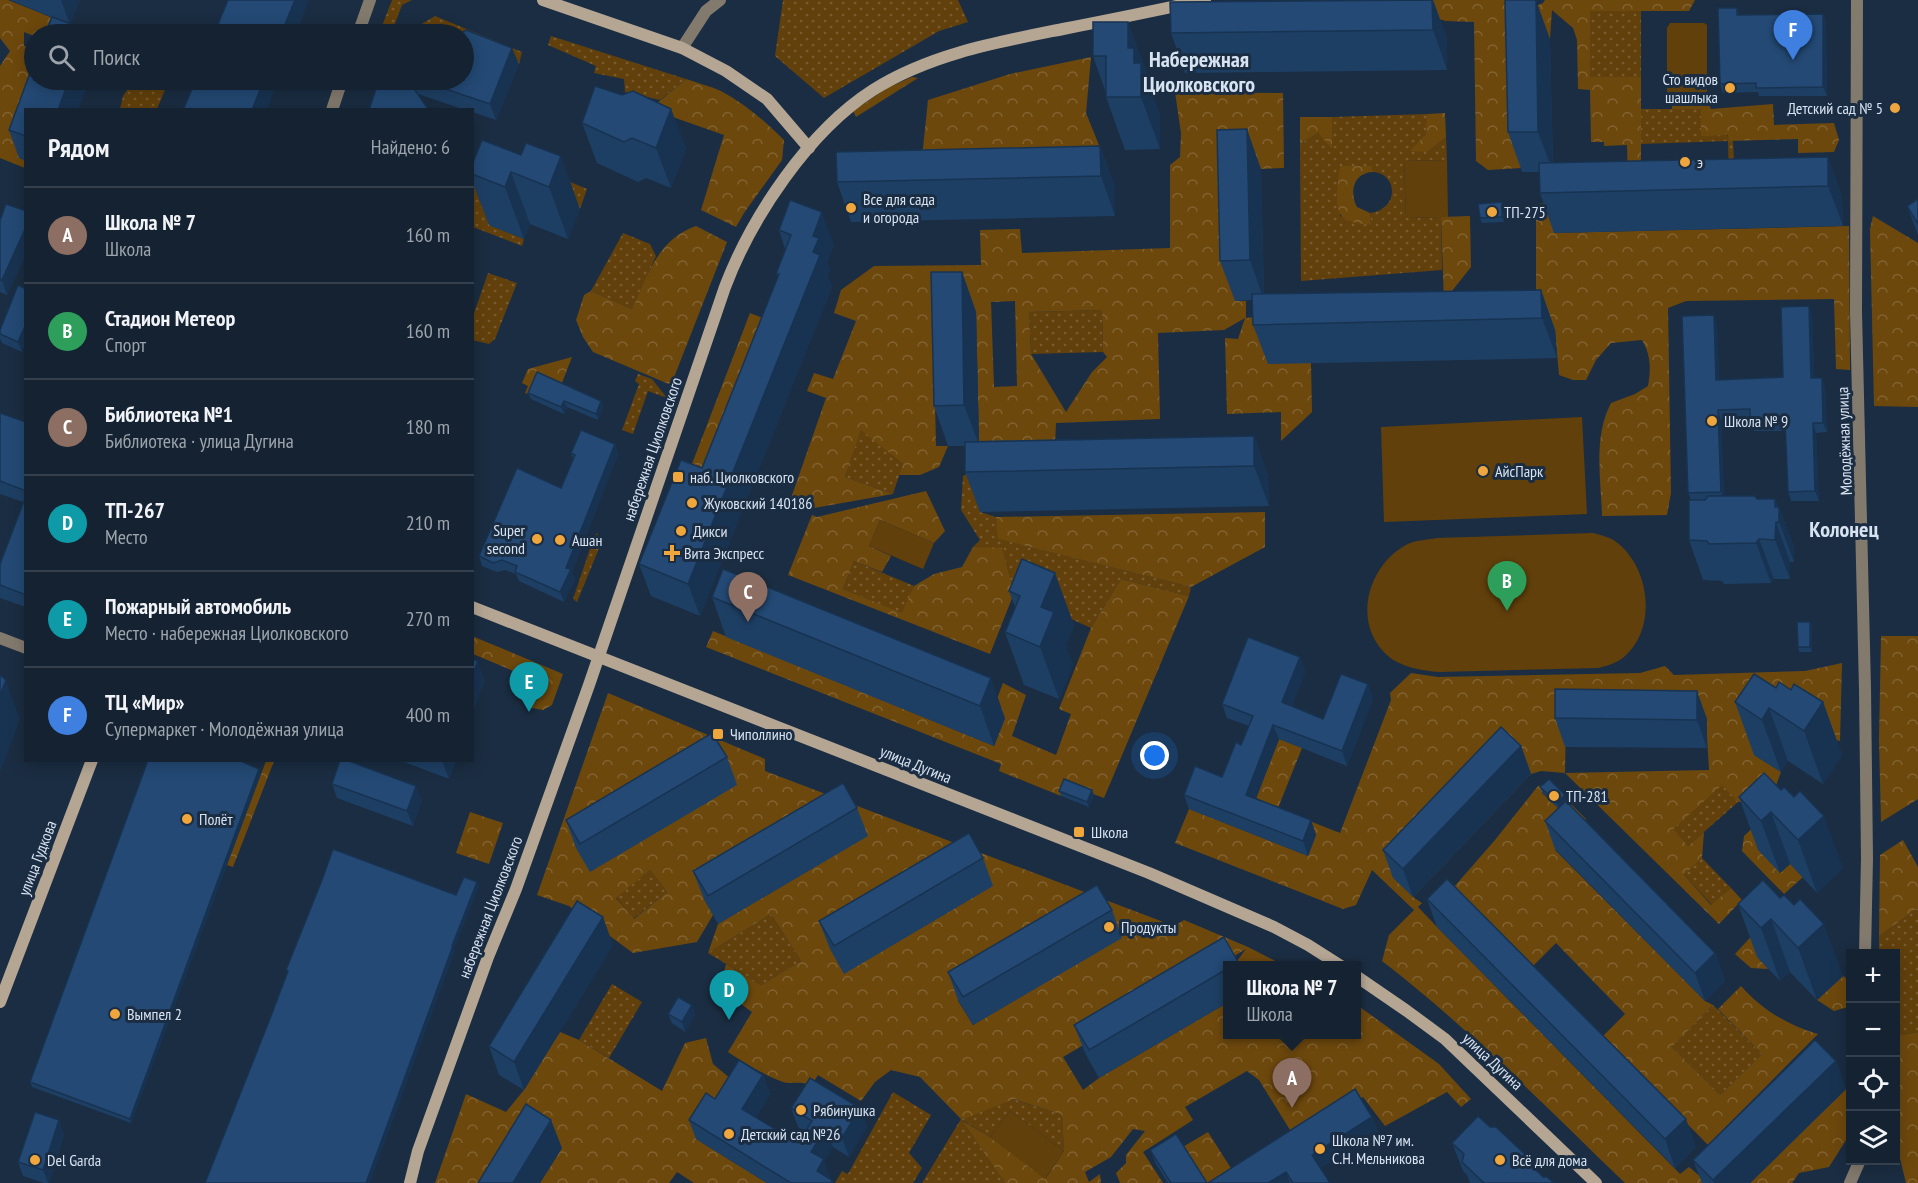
<!DOCTYPE html>
<html lang="ru">
<head>
<meta charset="utf-8">
<style>
	:root { --surface:#142232; --page:#212f3e; --text:#f1f3f6; --muted:#9da4ac; --line:#333f4d; --accent:#efa73d }
	body { margin:0; font-family:"PT Sans Narrow",sans-serif; background:var(--page); color:var(--text) }
	.controls { position:absolute; right:18px; bottom:18px; display:grid; overflow:hidden; border-radius:0px; box-shadow:0 3px 15px #0003 }
	.controls button { width:54px; height:54px; display:grid; place-items:center; padding:0; border:0; border-bottom:2px solid var(--line); background:var(--surface); color:var(--text); font:30px sans-serif }
	.you { position:absolute; left:1155px; top:756px; width:21px; height:21px; margin:-15px; border:4px solid #fff; border-radius:50%; background:#1a73e8; box-shadow:0 0 0 9px #1a73e833 }
	.badge { display:grid; place-items:center; width:39px; height:39px; border-radius:50%; background:var(--accent); color:#fff; font-size:20px; font-weight:700 }
	.pin { position:absolute; translate:-50% -50px; filter:drop-shadow(0 2px 3px #0008) }
	.pin::after { content:''; position:absolute; top:32px; width:21px; height:18px; background:inherit; clip-path:polygon(0 0,100% 0,50% 100%) }
	.popup { position:absolute; left:1223px; top:961px; width:138px; height:78px; box-sizing:border-box; display:grid; place-content:center; border-radius:0px; background:var(--surface); filter:drop-shadow(0 2px 4px #0005); font-size:20px; white-space:nowrap; color:var(--muted) }
	.popup b { font-size:22px; color:var(--text) }
	.popup::after { content:''; position:absolute; left:50%; top:100%; margin-left:-12px; border:12px solid transparent; border-top-color:var(--surface) }
	.list { margin:0; padding:0; list-style:none }
	h2 { display:flex; justify-content:space-between; align-items:center; height:78px; margin:0; padding:0 24px; font-size:26px }
	h2 small { font-size:20px; font-weight:400; color:var(--muted) }
	.list li { display:grid; grid-template-columns:39px 1fr auto; gap:18px; align-items:center; box-sizing:border-box; height:96px; padding:0 24px; border-top:2px solid var(--line) }
	.list b { display:block; font-size:22px; white-space:nowrap }
	.list p { margin:0; font-size:20px; white-space:nowrap; color:var(--muted) }
	.list em { font-size:20px; font-style:normal; color:var(--muted) }
	.icon { flex:none; width:33px; height:33px; fill:none; stroke:currentColor; stroke-width:2; stroke-linecap:round; stroke-linejoin:round }
	.map { position:relative; flex:none; width:1918px; height:1183px; overflow:hidden }
	.search { position:absolute; background:var(--surface); box-shadow:0 3px 15px #0003; left:24px; top:24px; width:450px; height:66px; display:flex; align-items:center; gap:15px; box-sizing:border-box; padding:0 21px; border-radius:33px; color:var(--muted); font-size:22px }
	.panel { position:absolute; background:var(--surface); box-shadow:0 3px 15px #0003; left:24px; top:108px; width:450px; height:654px; border-radius:0px }
	.map>svg:first-child { display:block }
	.grass { fill:url(#grass-dots); fill-rule:evenodd }
	.forest { fill:url(#forest-crowns); fill-rule:evenodd }
	.garden { fill:#62400b }
	.lines { fill:none; stroke-linecap:round; stroke-linejoin:round }
	.street { stroke:#837a6e; stroke-width:12 }
	.secondary { stroke:#b5a694; stroke-width:12 }
	.wall { fill:#1e3f64 }
	.shaded-wall { fill:#183351 }
	.building { fill:#234974; stroke:#183351; stroke-width:1.5 }
	.poi-dot { fill:#efa73d; stroke:#1b2d42; stroke-width:2 }
	.labels { text-anchor:middle; stroke-width:6; stroke-linejoin:round; paint-order:stroke }
	.poi-label { font-size:16px; fill:#d8e3f2; stroke:#1b2d42; text-anchor:start }
	.street-label { font-size:16px; fill:#d8e3f2; stroke:#1b2d42 }
	.district-label { font-size:22px; font-weight:bold; fill:#d8e3f2; stroke:#1b2d42 }
</style>
</head>
<body>
<div class="map">
<svg width="1918" height="1183" viewBox="0 0 1918 1183">
	<defs>
		<pattern id="grass-dots" width="8" height="8" patternUnits="userSpaceOnUse" patternTransform="scale(1.5)"><rect width="8" height="8" fill="#62400b"/><path d="M2 2h.1M6 6h.1" fill="none" stroke="#785b2f" stroke-width="1.8" stroke-linecap="round"/></pattern>
		<pattern id="forest-crowns" width="20" height="18" patternUnits="userSpaceOnUse" patternTransform="scale(1.5)"><rect width="20" height="18" fill="#6d480d"/><path d="M2 6a3 3 0 1 1 6 0M12 15a3 3 0 1 1 6 0" fill="none" stroke="#816231"/></pattern>
	</defs>
	<rect width="100%" height="100%" fill="#1b2d42"/>
	<g class="grass">
		<polygon points="392,0 412,0 402,5 391,34 379,34"/>
		<polygon points="783,0 958,0 968,22 939,31 824,98 775,56"/>
		<polygon points="1590,11 1641,11 1641,77 1589,77"/>
		<polygon points="435,16 522,52 519,64 472,47 464,34 414,34 420,25"/>
		<polygon points="551,36 686,79 660,100 625,92 624,79 594,73 596,66 548,45"/>
		<polygon points="125,80 169,80 157,109 120,109 123,96 128,89"/>
		<polygon points="1641,109 1701,109 1733,141 1735,180 1729,180 1728,141 1641,144"/>
		<path d="M 1427,114 L 1427,152 L 1446,137 L 1447,160 L 1404,161 L 1406,218 L 1441,217 L 1442,270 L 1301,281 L 1300,144 L 1318,133 L 1332,148 L 1332,117 ZM 1341,166 L 1372,167 L 1372,172 C 1397,172 1401,209 1370,213 L 1371,225 L 1340,216 Z"/>
		<polygon points="518,160 587,189 580,209 489,225 524,239 522,246 473,227 472,186 476,176"/>
		<polygon points="623,233 650,244 656,256 632,309 591,291"/>
		<polygon points="488,273 517,283 495,339 489,344 472,340 473,316"/>
		<polygon points="1102,310 1103,352 1031,354 1029,312"/>
		<polygon points="638,374 652,379 667,398 648,391 633,434 622,430 639,384 635,381"/>
		<polygon points="861,429 903,464 893,494 845,477"/>
		<polygon points="975,470 980,512 996,517 999,539 1191,587 1189,596 1121,579 1091,628 1014,593 1002,549 973,547 980,540 961,510 963,476"/>
		<polygon points="597,533 602,541 577,602 573,599 594,537"/>
		<polygon points="854,561 914,586 903,614 843,589"/>
		<polygon points="1722,784 1738,802 1688,846 1672,829"/>
		<polygon points="1702,858 1731,888 1712,905 1684,875"/>
		<polygon points="650,870 667,892 633,919 616,897"/>
		<polygon points="1918,908 1918,1032 1896,1036 1896,954 1879,953 1879,936"/>
		<polygon points="771,914 801,961 761,985 708,953"/>
		<polygon points="612,984 642,1002 609,1058 579,1040"/>
		<polygon points="1713,1005 1762,1054 1720,1095 1672,1047"/>
		<polygon points="893,1092 931,1115 909,1153 922,1168 913,1183 835,1183 842,1171 848,1174"/>
		<polygon points="1013,1099 1062,1115 1064,1151 1010,1111 990,1137 962,1120 1005,1183 922,1183 961,1119"/>
	</g>
	<g class="forest">
		<polygon points="0,0 8,0 70,25 77,24 64,34 34,36 24,32 24,46 34,49 34,64 9,129 25,161 25,168 0,158 0,66 10,51 0,38"/>
		<polygon points="1418,0 1527,0 1527,10 1543,3 1545,0 1695,0 1689,11 1590,11 1590,77 1641,77 1641,181 1628,181 1627,145 1604,146 1604,142 1591,142 1590,90 1578,89 1577,40 1573,28 1552,10 1550,39 1522,168 1488,170 1476,161 1474,22 1446,21 1435,18"/>
		<polygon points="1091,57 1086,113 1107,165 921,167 928,100 1010,74"/>
		<polygon points="912,77 918,78 856,117 853,111 887,88"/>
		<path d="M 686,79 C 697,83 710,86 721,91 C 745,104 765,121 784,140 L 782,160 L 744,213 L 736,227 L 701,210 L 724,135 L 650,109 Z"/>
		<path d="M 1175,92 L 1283,93 L 1284,168 L 1261,169 L 1235,301 L 1246,301 L 1246,318 L 1265,316 L 1311,363 L 1312,412 L 1281,441 L 1281,412 L 1227,414 L 1225,338 L 1238,339 L 1245,318 L 1224,330 L 1158,333 L 1160,419 L 1056,423 L 1055,444 L 979,445 L 976,312 L 933,311 L 936,446 L 948,446 L 939,467 L 920,475 L 899,475 L 903,464 L 861,430 L 845,477 L 893,494 L 814,508 L 790,501 L 826,398 L 807,391 L 814,373 L 833,379 L 856,321 L 834,313 L 841,290 L 874,266 L 981,265 L 980,230 L 1020,229 L 1022,253 L 1170,248 L 1170,165 L 1180,157 L 1181,133 ZM 1015,301 L 1017,386 L 994,387 L 991,302 ZM 1102,310 L 1103,352 L 1107,357 L 1092,372 L 1066,412 L 1031,354 L 1029,312 Z"/>
		<polygon points="1706,98 1711,109 1773,104 1774,125 1834,123 1839,140 1834,152 1798,153 1798,139 1729,141 1728,135 1701,136 1701,109 1672,109 1672,99"/>
		<polygon points="1445,113 1446,137 1427,152 1410,151 1426,134 1427,114"/>
		<polygon points="1300,117 1332,117 1332,149 1318,133 1300,144"/>
		<path d="M 1340,166 L 1372,166 L 1372,172 C 1352,174 1350,193 1357,207 L 1370,213 L 1371,225 C 1363,224 1354,223 1347,220 C 1331,214 1339,180 1340,166 Z"/>
		<path d="M 1553,203 L 1555,233 L 1849,226 L 1850,370 L 1836,369 L 1834,299 L 1686,301 L 1668,308 L 1671,493 L 1667,515 L 1602,516 C 1601,479 1593,437 1611,403 L 1635,394 L 1648,386 C 1651,368 1651,356 1642,340 L 1611,343 L 1596,360 L 1586,380 L 1573,380 L 1559,375 L 1555,330 L 1536,303 L 1536,204 Z"/>
		<polygon points="1470,216 1471,267 1444,301 1441,217"/>
		<polygon points="1873,216 1918,243 1918,407 1874,406 1870,229"/>
		<path d="M 696,226 L 727,242 L 671,385 L 593,352 L 583,337 L 576,320 L 584,295 L 591,291 L 632,309 C 648,275 657,240 696,226 Z"/>
		<polygon points="750,313 773,322 713,478 690,469"/>
		<polygon points="572,357 560,388 532,395 525,393 528,386 522,383 528,369"/>
		<polygon points="926,491 945,531 934,543 880,520 869,546 891,556 882,572 854,561 843,589 902,613 914,586 934,574 962,567 973,547 1002,548 1014,593 990,654 788,575 812,515 817,517"/>
		<polygon points="1265,512 1265,547 1191,587 998,539 996,517"/>
		<polygon points="1121,579 1189,596 1104,798 1066,784 1061,796 999,771 1001,764 706,647 713,631 994,746 1005,718 992,712 1003,683 1026,695 1012,736 1056,755 1071,714 1059,709 1091,628"/>
		<polygon points="472,636 563,674 552,705 543,710 527,707 537,681 473,654"/>
		<polygon points="1881,636 1918,636 1918,799 1881,822 1879,740"/>
		<path d="M 1842,663 L 1840,741 L 1824,738 L 1754,755 L 1781,772 L 1771,799 L 1738,802 L 1722,785 L 1673,829 L 1688,846 L 1704,832 L 1702,858 L 1684,875 L 1711,905 L 1731,888 L 1742,900 L 1719,924 L 1565,773 L 1541,771 L 1531,774 L 1413,897 L 1422,903 L 1418,907 L 1437,927 L 1680,1174 L 1689,1167 L 1708,1183 L 1625,1183 C 1546,1107 1469,1028 1382,961 L 1389,935 L 1414,910 L 1372,870 L 1356,905 L 1343,909 L 1175,843 L 1189,809 L 1308,856 L 1302,818 L 1340,833 L 1391,700 L 1390,693 L 1411,673 L 1438,677 L 1640,673 L 1665,666 L 1674,675 L 1805,671 ZM 1566,718 L 1706,719 L 1709,770 L 1565,773 Z"/>
		<path d="M 608,693 L 765,759 L 765,771 L 1174,926 L 1184,920 L 1248,947 L 1283,965 L 1234,965 L 1246,949 L 1063,1057 L 1083,1090 L 1099,1078 L 1227,1003 L 1228,1034 L 1356,1034 L 1357,1005 L 1439,1064 L 1471,1099 L 1461,1107 L 1447,1092 L 1385,1126 L 1363,1097 L 1295,1138 L 1259,1080 L 1247,1071 L 1185,1107 L 1193,1120 L 1143,1152 L 1163,1183 L 1120,1183 L 1116,1173 L 1126,1163 L 1126,1155 L 1145,1131 L 1133,1129 L 1111,1157 L 1085,1172 L 1089,1182 L 1100,1174 L 1101,1183 L 1005,1183 L 961,1119 L 920,1077 L 891,1070 L 875,1082 L 861,1101 L 818,1075 L 811,1086 C 800,1080 793,1085 783,1082 C 765,1075 744,1063 728,1052 L 752,1012 L 720,989 L 726,964 L 761,985 L 801,961 L 771,914 L 708,953 L 718,924 L 867,836 L 704,899 L 713,915 L 697,942 L 633,953 L 569,906 L 537,895 ZM 650,870 L 667,892 L 634,919 L 616,898 ZM 1122,937 L 973,1025 L 958,1001 L 958,1000 ZM 1014,1099 L 1062,1115 L 1064,1151 L 1046,1178 L 990,1137 L 961,1120 Z"/>
		<polygon points="1279,739 1302,748 1274,818 1252,809"/>
		<polygon points="266,761 274,761 233,867 227,865"/>
		<path d="M 1550,784 L 1542,793 L 1558,808 L 1567,800 L 1586,819 L 1555,850 L 1705,1001 L 1713,1005 L 1672,1047 L 1720,1095 L 1762,1054 L 1718,1009 L 1741,986 C 1761,1009 1789,1026 1818,1034 L 1708,1145 L 1602,1037 L 1625,1014 L 1556,943 L 1533,966 L 1454,887 L 1495,840 L 1538,786 Z"/>
		<polygon points="470,812 503,823 489,864 456,853"/>
		<polygon points="1761,820 1780,873 1793,861 1803,877 1784,894 1742,851 1744,836"/>
		<polygon points="1903,840 1918,867 1918,908 1879,936 1880,855"/>
		<polygon points="1759,928 1757,956 1768,969 1751,968 1735,954"/>
		<polygon points="1843,976 1849,980 1848,1007 1834,1011 1817,1000"/>
		<polygon points="560,1032 579,1040 662,1091 685,1043 706,1038 713,1064 737,1084 696,1139 767,1183 694,1183 677,1172 669,1183 540,1183 562,1148 505,1183 435,1183 466,1094 506,1112 524,1090"/>
		<polygon points="1918,1032 1918,1183 1906,1183 1896,1142 1896,1036"/>
		<polygon points="1846,1089 1849,1100 1848,1137 1829,1167 1799,1173 1792,1183 1750,1183"/>
		<polygon points="1208,1132 1239,1181 1236,1183 1203,1183 1181,1148"/>
	</g>
	<g class="garden">
		<polygon points="1670,23 1704,23 1707,25 1707,93 1706,98 1703,99 1670,98 1667,96 1667,28"/>
		<polygon points="1447,160 1448,217 1406,218 1404,161"/>
		<polygon points="1582,417 1587,514 1384,522 1381,427"/>
		<polygon points="880,520 934,543 923,569 869,546"/>
		<path d="M 1593,533 C 1600,535 1609,537 1615,541 C 1650,566 1658,628 1624,657 C 1617,663 1607,666 1598,668 L 1439,672 C 1423,671 1400,667 1387,655 C 1352,624 1367,566 1406,545 C 1415,540 1427,540 1437,538 Z"/>
		<polygon points="1010,1111 1064,1151 1045,1179 990,1137"/>
	</g>
	<g class="lines">
		<g class="street">
			<polyline points="1857,0 1856,312 1865,689 1867,858 1865,954"/>
			<polyline points="358,34 370,0"/>
			<polyline points="682,48 706,11 720,0"/>
			<polyline points="332,110 342,80"/>
			<polyline points="0,638 26,648"/>
			<polyline points="1850,1183 1860,1160"/>
		</g>
		<g class="secondary">
			<polyline points="543,0 682,48 726,71 767,99 809,148"/>
			<polyline points="472,607 1149,873 1274,927 1308,945 1341,966"/>
			<polyline points="1356,976 1407,1011 1445,1039 1596,1183"/>
			<polyline points="0,1002 92,760"/>
			<path d="M 410,1183 L 418,1151 L 488,957 L 516,889 L 589,685 L 725,287 C 752,216 809,131 873,90 C 930,54 998,42 1063,29 C 1110,20 1158,10 1205,0"/>
		</g>
	</g>
	<g class="wall">
		<polygon points="10,0 80,0 70,24 88,30 89,34 45,34 51,17"/>
		<polygon points="1433,0 1447,39 1447,70 1185,73 1171,33"/>
		<polygon points="1737,8 1739,15 1823,14 1826,23 1827,96 1759,96 1758,92 1723,93 1720,84"/>
		<polygon points="1128,22 1147,75 1147,79 1160,115 1160,149 1125,150 1106,97 1106,93 1093,56"/>
		<polygon points="1550,39 1553,163 1828,157 1842,197 1843,226 1554,233 1540,193 1539,172 1522,172 1508,132"/>
		<polygon points="519,64 496,120 472,112 472,110 465,110 418,94 429,110 369,110 379,80 464,80"/>
		<polygon points="622,95 671,109 686,149 671,188 646,178 638,182 597,163 582,123"/>
		<polygon points="26,110 26,161 19,158 9,130"/>
		<polygon points="1100,146 1115,186 1115,216 851,222 837,182"/>
		<polygon points="521,155 580,209 568,239 530,224 524,239 489,225 472,181 472,165"/>
		<polygon points="1261,169 1264,294 1541,290 1555,330 1557,358 1268,364 1253,325 1252,300 1235,301 1220,261"/>
		<polygon points="1918,199 1918,235 1907,206"/>
		<polygon points="1502,202 1503,207 1504,222 1482,223 1480,218"/>
		<polygon points="26,211 26,254 7,295 0,292 0,220"/>
		<polygon points="779,230 834,245 827,262 830,270 828,277 832,287 700,616 651,596 639,564 702,468 778,277 776,274 785,249"/>
		<polygon points="962,272 976,312 979,441 1254,436 1268,476 1269,506 980,512 965,472 965,446 948,446 934,406"/>
		<polygon points="18,285 22,352 2,343 0,338 0,330"/>
		<polygon points="1812,315 1814,378 1822,378 1825,388 1827,432 1816,433 1819,501 1791,501 1788,492 1785,431 1754,431 1750,419 1721,420 1724,496 1757,499 1775,499 1778,507 1779,507 1794,547 1794,562 1790,562 1790,579 1774,579 1771,583 1724,584 1722,581 1703,580 1689,540 1691,500 1688,493 1717,325 1719,380 1783,377"/>
		<polygon points="528,393 601,401 603,407 598,420 567,407 564,414 531,399"/>
		<polygon points="0,413 26,422 26,607 0,598 0,564 23,502 0,494"/>
		<polygon points="615,444 618,454 572,572 575,579 564,602 519,581 516,574 505,570 497,572 482,566 479,556 561,488 573,459 571,453"/>
		<polygon points="1022,559 1074,625 1066,646 1073,665 1059,699 1024,685 1005,632 1015,607 1009,591"/>
		<polygon points="723,569 1005,718 994,746 726,637 712,597"/>
		<polygon points="1812,626 1812,652 1799,652 1798,647"/>
		<polygon points="1300,657 1305,672 1292,706 1323,719 1368,684 1373,699 1347,766 1279,739 1256,798 1311,820 1316,835 1308,856 1189,809 1184,795 1222,777 1241,745 1249,726 1227,718 1222,704"/>
		<polygon points="1791,690 1823,702 1842,755 1823,784 1788,761 1781,772 1754,755 1735,702"/>
		<polygon points="1555,718 1707,719 1707,748 1565,747"/>
		<polygon points="1521,746 1531,774 1413,897 1393,878 1383,850"/>
		<polygon points="727,757 737,785 590,872 576,848 566,820"/>
		<polygon points="399,760 456,760 449,779"/>
		<polygon points="261,773 131,1123 32,1087 30,1082"/>
		<polygon points="1764,773 1843,868 1817,893 1790,864 1780,873 1758,850 1739,797"/>
		<polygon points="332,784 422,800 413,826 337,798"/>
		<polygon points="1540,787 1567,800 1566,801 1715,953 1725,981 1705,1001 1555,849 1545,821 1558,808 1542,792"/>
		<polygon points="1092,790 1094,795 1089,807 1061,796 1059,791"/>
		<polygon points="857,808 868,836 718,924 704,899 693,871"/>
		<polygon points="983,858 993,886 844,974 830,949 819,921"/>
		<polygon points="1763,880 1843,976 1817,1000 1790,972 1780,981 1757,957 1738,904"/>
		<polygon points="1427,899 1696,1147 1675,1168 1437,927"/>
		<polygon points="1112,910 1122,938 973,1025 958,1000 948,972"/>
		<polygon points="1224,937 1240,966 1227,966 1227,1003 1099,1078 1085,1053 1074,1025"/>
		<polygon points="613,945 524,1090 499,1075 489,1046"/>
		<polygon points="692,1005 695,1015 685,1032 672,1023 668,1014"/>
		<polygon points="763,1075 770,1094 756,1117 798,1143 805,1131 798,1127 791,1108 860,1108 867,1127 849,1157 833,1147 824,1161 830,1179 833,1183 767,1183 696,1139 689,1120 715,1099"/>
		<polygon points="1846,1089 1750,1183 1702,1183 1693,1160"/>
		<polygon points="1372,1117 1378,1131 1320,1168 1330,1183 1208,1183"/>
		<polygon points="59,1120 64,1135 49,1183 44,1183 23,1176 18,1162"/>
		<polygon points="1452,1143 1532,1167 1543,1177 1554,1183 1470,1183 1467,1175 1463,1171"/>
		<polygon points="1150,1150 1207,1183 1168,1183 1156,1164"/>
	</g>
	<g class="shaded-wall">
		<polygon points="61,0 80,0 70,25"/>
		<polygon points="295,0 309,0 296,34 281,34"/>
		<polygon points="1433,0 1447,39 1447,70 1433,30"/>
		<polygon points="1536,0 1550,39 1553,172 1538,132"/>
		<polygon points="1823,14 1826,23 1827,96 1823,87"/>
		<polygon points="1128,22 1147,75 1147,79 1160,115 1160,149 1141,97 1128,48"/>
		<polygon points="512,48 519,64 496,120 490,104"/>
		<polygon points="69,80 90,80 78,110 58,110"/>
		<polygon points="264,80 278,80 267,110 252,110"/>
		<polygon points="671,109 686,149 671,188 656,148"/>
		<polygon points="1247,129 1261,169 1264,300 1250,260"/>
		<polygon points="1100,146 1115,186 1115,216 1101,176"/>
		<polygon points="561,156 580,209 568,239 549,187"/>
		<polygon points="1828,157 1842,197 1843,226 1828,186"/>
		<polygon points="511,172 530,224 524,239 505,187"/>
		<polygon points="1502,202 1503,207 1504,222 1502,217"/>
		<polygon points="822,212 834,245 827,262 830,270 828,277 832,287 700,616 688,584 813,252 813,236"/>
		<polygon points="26,227 26,254 7,295 2,280"/>
		<polygon points="962,272 976,312 979,445 964,405"/>
		<polygon points="1541,290 1555,330 1557,358 1542,318"/>
		<polygon points="1809,306 1812,315 1815,388 1811,378"/>
		<polygon points="1714,315 1717,325 1720,389 1716,380"/>
		<polygon points="26,324 26,342 22,352 18,342"/>
		<polygon points="1822,378 1825,388 1827,432 1823,423"/>
		<polygon points="564,401 567,407 564,414 561,407"/>
		<polygon points="601,401 603,407 598,420 596,414"/>
		<polygon points="1718,410 1721,420 1724,501 1721,492"/>
		<polygon points="1813,423 1816,433 1819,501 1815,491"/>
		<polygon points="1254,436 1268,476 1269,506 1254,466"/>
		<polygon points="615,444 618,454 572,572 575,579 564,602 560,592 566,568"/>
		<polygon points="1775,499 1779,511 1779,507 1794,547 1794,562 1779,522 1775,507"/>
		<polygon points="1776,522 1790,562 1790,579 1775,540"/>
		<polygon points="1759,539 1774,579 1771,583 1756,543"/>
		<polygon points="1055,573 1074,625 1066,646 1073,665 1059,699 1040,647 1041,607"/>
		<polygon points="1810,622 1812,626 1812,652 1810,647"/>
		<polygon points="1300,657 1305,672 1288,717 1282,702"/>
		<polygon points="478,661 485,681 472,715 472,677"/>
		<polygon points="991,678 1005,718 994,746 980,706"/>
		<polygon points="6,680 20,720 0,772 0,695"/>
		<polygon points="1368,684 1373,699 1347,766 1342,751"/>
		<polygon points="1697,691 1707,719 1707,748 1697,720"/>
		<polygon points="1823,702 1842,755 1823,784 1804,731"/>
		<polygon points="1769,708 1788,761 1781,772 1762,720"/>
		<polygon points="1273,725 1279,739 1252,809 1246,795"/>
		<polygon points="1521,746 1531,774 1413,897 1403,869"/>
		<polygon points="442,760 456,760 449,779"/>
		<polygon points="259,769 261,773 131,1123 130,1119"/>
		<polygon points="416,786 422,800 413,826 407,811"/>
		<polygon points="1092,790 1094,795 1089,807 1087,802"/>
		<polygon points="1565,795 1567,800 1559,808 1557,803"/>
		<polygon points="1771,812 1790,864 1780,873 1761,821"/>
		<polygon points="1824,816 1843,868 1817,893 1798,840"/>
		<polygon points="1311,820 1316,835 1308,856 1303,841"/>
		<polygon points="477,882 479,887 454,949 455,951 370,1183 366,1183 452,946"/>
		<polygon points="603,917 613,945 524,1090 514,1062"/>
		<polygon points="1771,919 1790,972 1780,981 1761,928"/>
		<polygon points="1824,924 1843,976 1817,1000 1798,948"/>
		<polygon points="1715,953 1725,981 1705,1001 1695,973"/>
		<polygon points="692,1005 695,1015 685,1032 682,1022"/>
		<polygon points="1836,1061 1846,1089 1750,1183 1714,1183 1713,1180"/>
		<polygon points="763,1075 770,1094 749,1128 742,1109"/>
		<polygon points="860,1108 867,1127 849,1157 842,1138"/>
		<polygon points="1372,1117 1378,1131 1318,1169 1312,1155"/>
		<polygon points="1686,1119 1696,1147 1675,1168 1665,1139"/>
		<polygon points="59,1120 64,1135 49,1183 48,1183 43,1170"/>
		<polygon points="551,1120 562,1148 540,1183 513,1183"/>
		<polygon points="826,1128 833,1147 824,1161 831,1179 828,1183 821,1183 811,1152"/>
		<polygon points="1286,1172 1290,1183 1268,1183"/>
	</g>
	<g class="building">
		<polygon points="228,0 295,0 281,34 214,34"/>
		<polygon points="1432,0 1433,30 1171,33 1170,2"/>
		<polygon points="1505,0 1536,0 1538,132 1508,132"/>
		<polygon points="1718,8 1737,8 1737,15 1823,14 1823,87 1756,88 1756,83 1720,84"/>
		<polygon points="52,17 88,30 86,34 45,34"/>
		<polygon points="1093,22 1128,22 1128,48 1134,48 1134,63 1141,63 1141,97 1106,97 1106,56 1093,56"/>
		<polygon points="439,28 450,34 416,34 416,31"/>
		<polygon points="466,30 512,48 490,104 419,80 464,80 464,34 459,34"/>
		<polygon points="34,62 34,80 69,80 58,110 26,110 26,136 9,130"/>
		<polygon points="196,80 264,80 252,110 183,110"/>
		<polygon points="379,80 408,80 428,109 428,110 369,110"/>
		<polygon points="595,86 622,95 633,91 671,109 656,148 632,138 624,142 582,123"/>
		<polygon points="1247,129 1250,260 1220,261 1217,130"/>
		<polygon points="482,140 521,155 526,143 561,156 549,187 511,172 505,187 472,174 472,165"/>
		<polygon points="1100,146 1101,176 837,182 836,152"/>
		<polygon points="1828,157 1828,186 1540,193 1539,163"/>
		<polygon points="1918,199 1918,224 1907,206"/>
		<polygon points="790,200 822,212 813,236 819,238 813,252 820,255 688,584 639,564 681,460 702,468 779,274 776,274 791,235 779,230"/>
		<polygon points="1502,202 1502,217 1480,218 1478,204"/>
		<polygon points="6,204 26,211 26,227 2,280 0,280 0,220"/>
		<polygon points="931,272 962,272 964,405 934,406"/>
		<polygon points="18,285 26,289 26,324 18,342 0,334 0,330"/>
		<polygon points="1541,290 1542,318 1253,325 1252,294"/>
		<polygon points="1809,306 1811,378 1822,378 1823,423 1813,423 1815,491 1788,492 1785,421 1750,422 1750,409 1718,410 1721,492 1688,493 1682,316 1714,315 1716,380 1783,377 1781,307"/>
		<polygon points="537,372 601,401 596,414 564,401 561,407 528,393"/>
		<polygon points="0,413 26,422 26,491 0,481"/>
		<polygon points="581,430 615,444 566,568 571,569 560,592 515,572 517,566 502,560 493,563 479,556 517,468 561,488 575,455 571,453"/>
		<polygon points="1254,436 1254,466 965,472 965,442"/>
		<polygon points="26,496 26,595 0,585 0,564"/>
		<polygon points="1708,496 1755,496 1757,499 1775,499 1775,507 1779,507 1779,522 1776,522 1775,540 1759,539 1756,543 1709,544 1707,541 1689,540 1689,500 1705,500"/>
		<polygon points="1022,559 1055,573 1041,607 1054,612 1040,647 1005,632 1020,596 1009,591"/>
		<polygon points="723,569 991,678 980,706 712,597"/>
		<polygon points="1797,622 1810,622 1810,647 1798,647"/>
		<polygon points="1248,637 1300,657 1282,702 1323,719 1341,674 1368,684 1342,751 1273,725 1246,795 1311,820 1303,841 1184,795 1195,766 1222,777 1236,742 1241,745 1253,716 1222,704"/>
		<polygon points="472,659 478,661 472,677"/>
		<polygon points="1754,674 1776,688 1779,682 1791,690 1794,684 1823,702 1804,731 1769,708 1762,720 1735,702"/>
		<polygon points="0,675 6,680 0,695"/>
		<polygon points="1555,689 1697,691 1697,720 1555,718"/>
		<polygon points="1501,727 1521,746 1403,869 1383,850"/>
		<polygon points="712,733 727,757 580,844 566,820"/>
		<polygon points="148,760 238,760 259,769 130,1119 30,1082"/>
		<polygon points="340,760 346,760 416,786 407,811 332,784"/>
		<polygon points="1764,773 1781,790 1784,787 1794,797 1800,791 1824,816 1798,840 1771,812 1761,821 1739,797"/>
		<polygon points="1064,779 1092,790 1087,802 1059,791"/>
		<polygon points="1549,779 1565,795 1557,803 1540,787"/>
		<polygon points="843,783 857,808 708,896 693,871"/>
		<polygon points="1566,801 1715,953 1695,973 1545,821"/>
		<polygon points="969,833 983,858 834,946 819,921"/>
		<polygon points="333,849 456,895 464,877 477,882 452,946 453,946 366,1183 205,1183 271,1016 288,971 286,970 322,880"/>
		<polygon points="1447,879 1686,1119 1665,1139 1427,899"/>
		<polygon points="1763,880 1780,898 1784,895 1794,905 1800,899 1824,924 1798,948 1771,919 1761,928 1738,904"/>
		<polygon points="1097,885 1112,910 963,997 948,972"/>
		<polygon points="577,901 603,917 514,1062 489,1046"/>
		<polygon points="1224,937 1238,962 1233,966 1227,966 1227,969 1089,1050 1074,1025"/>
		<polygon points="678,997 692,1005 682,1022 668,1014"/>
		<polygon points="1815,1040 1836,1061 1713,1180 1693,1160"/>
		<polygon points="739,1060 763,1075 742,1109 798,1143 812,1121 791,1108 810,1078 860,1108 842,1138 826,1128 811,1152 824,1159 817,1171 832,1180 831,1183 791,1183 689,1120 706,1093 715,1099"/>
		<polygon points="1355,1089 1372,1117 1312,1155 1330,1183 1293,1183 1286,1172 1268,1183 1208,1183"/>
		<polygon points="526,1104 551,1120 513,1183 478,1183"/>
		<polygon points="35,1112 59,1120 43,1170 18,1162"/>
		<polygon points="1478,1116 1490,1127 1496,1127 1530,1159 1529,1163 1543,1177 1547,1177 1554,1183 1484,1183 1462,1162 1464,1154 1452,1143"/>
		<polygon points="1176,1134 1207,1183 1171,1183 1150,1150"/>
	</g>
	<g class="poi-dot">
		<circle cx="1730" cy="88" r="6"/>
		<circle cx="1895" cy="108" r="6"/>
		<circle cx="1685" cy="162" r="6"/>
		<circle cx="851" cy="208" r="6"/>
		<circle cx="1492" cy="212" r="6"/>
		<circle cx="1712" cy="421" r="6"/>
		<circle cx="1483" cy="471" r="6"/>
		<rect x="672" y="471" width="12" height="12" rx="3"/>
		<circle cx="692" cy="503" r="6"/>
		<circle cx="681" cy="531" r="6"/>
		<circle cx="537" cy="539" r="6"/>
		<circle cx="560" cy="540" r="6"/>
		<path d="M669 544h6v6h6v6h-6v6h-6v-6h-6v-6h6z"/>
		<rect x="712" y="728" width="12" height="12" rx="3"/>
		<circle cx="1554" cy="796" r="6"/>
		<circle cx="187" cy="819" r="6"/>
		<rect x="1073" y="826" width="12" height="12" rx="3"/>
		<circle cx="1109" cy="927" r="6"/>
		<circle cx="115" cy="1014" r="6"/>
		<circle cx="801" cy="1110" r="6"/>
		<circle cx="729" cy="1134" r="6"/>
		<circle cx="1320" cy="1149" r="6"/>
		<circle cx="35" cy="1160" r="6"/>
		<circle cx="1500" cy="1160" r="6"/>
	</g>
	<g class="labels">
		<g class="poi-label">
			<text x="1718" y="85" text-anchor="end">Сто видов<tspan x="1718" dy="18">шашлыка</tspan></text>
			<text x="1883" y="114" text-anchor="end">Детский сад № 5</text>
			<text x="1697" y="168">э</text>
			<text x="863" y="205">Все для сада<tspan x="863" dy="18">и огорода</tspan></text>
			<text x="1504" y="218">ТП-275</text>
			<text x="1724" y="427">Школа № 9</text>
			<text x="1495" y="477">АйсПарк</text>
			<text x="690" y="483">наб. Циолковского</text>
			<text x="704" y="509">Жуковский 140186</text>
			<text x="525" y="536" text-anchor="end">Super<tspan x="525" dy="18">second</tspan></text>
			<text x="693" y="537">Дикси</text>
			<text x="572" y="546">Ашан</text>
			<text x="684" y="559">Вита Экспресс</text>
			<text x="730" y="740">Чиполлино</text>
			<text x="1566" y="802">ТП-281</text>
			<text x="199" y="825">Полёт</text>
			<text x="1091" y="838">Школа</text>
			<text x="1121" y="933">Продукты</text>
			<text x="127" y="1020">Вымпел 2</text>
			<text x="813" y="1116">Рябинушка</text>
			<text x="741" y="1140">Детский сад №26</text>
			<text x="1332" y="1146">Школа №7 им.<tspan x="1332" dy="18">С.Н. Мельникова</tspan></text>
			<text x="47" y="1166">Del Garda</text>
			<text x="1512" y="1166">Всё для дома</text>
		</g>
		<g class="street-label">
			<text transform="translate(1844 441) rotate(-92)" y="6">Молодёжная улица</text>
			<text transform="translate(652 449) rotate(-71)" y="6">набережная Циолковского</text>
			<text transform="translate(916 764) rotate(22)" y="6">улица Дугина</text>
			<text transform="translate(37 858) rotate(-69)" y="6">улица Гудкова</text>
			<text transform="translate(490 907) rotate(-69)" y="6">набережная Циолковского</text>
			<text transform="translate(1493 1061) rotate(43)" y="6">улица Дугина</text>
		</g>
		<g class="district-label">
			<text x="1199" y="67">Набережная<tspan x="1199" dy="25">Циолковского</tspan></text>
			<text x="1844" y="537">Колонец</text>
		</g>
	</g>
</svg>
<div class="controls">
<button>+</button>
<button>−</button>
<button><svg class="icon" aria-label="locate" viewBox="0 0 24 24"><circle cx="12" cy="12" r="6"/><path d="M12 2v4M12 18v4M2 12h4M18 12h4"/></svg></button>
<button><svg class="icon" aria-label="layers" viewBox="0 0 24 24"><path d="M12 4l9 5-9 5-9-5zM3 14l9 5 9-5"/></svg></button>
</div>
<div class="you"></div>
<div class="pin badge" style="left:1292px;top:1108px;background:#8d6e63">A</div>
<div class="popup"><b>Школа № 7</b>Школа</div>
<div class="pin badge" style="left:1507px;top:611px;background:#2e9e5b">B</div>
<div class="pin badge" style="left:748px;top:622px;background:#8d6e63">C</div>
<div class="pin badge" style="left:729px;top:1020px;background:#0f9aa8">D</div>
<div class="pin badge" style="left:529px;top:712px;background:#0f9aa8">E</div>
<div class="pin badge" style="left:1793px;top:60px;background:#3f7fe0">F</div>
<div class="search"><svg class="icon" aria-label="search" viewBox="0 0 24 24"><circle cx="10" cy="10" r="6"/><path d="M15 15l6 6"/></svg>Поиск</div>
<section class="panel">
<h2>Рядом<small>Найдено: 6</small></h2>
<ul class="list">
<li><span class="badge" style="background:#8d6e63">A</span><div><b>Школа № 7</b><p>Школа</p></div><em>160 m</em></li>
<li><span class="badge" style="background:#2e9e5b">B</span><div><b>Стадион Метеор</b><p>Спорт</p></div><em>160 m</em></li>
<li><span class="badge" style="background:#8d6e63">C</span><div><b>Библиотека №1</b><p>Библиотека · улица Дугина</p></div><em>180 m</em></li>
<li><span class="badge" style="background:#0f9aa8">D</span><div><b>ТП-267</b><p>Место</p></div><em>210 m</em></li>
<li><span class="badge" style="background:#0f9aa8">E</span><div><b>Пожарный автомобиль</b><p>Место · набережная Циолковского</p></div><em>270 m</em></li>
<li><span class="badge" style="background:#3f7fe0">F</span><div><b>ТЦ «Мир»</b><p>Супермаркет · Молодёжная улица</p></div><em>400 m</em></li>
</ul>
</section>
</div>
</body>
</html>
